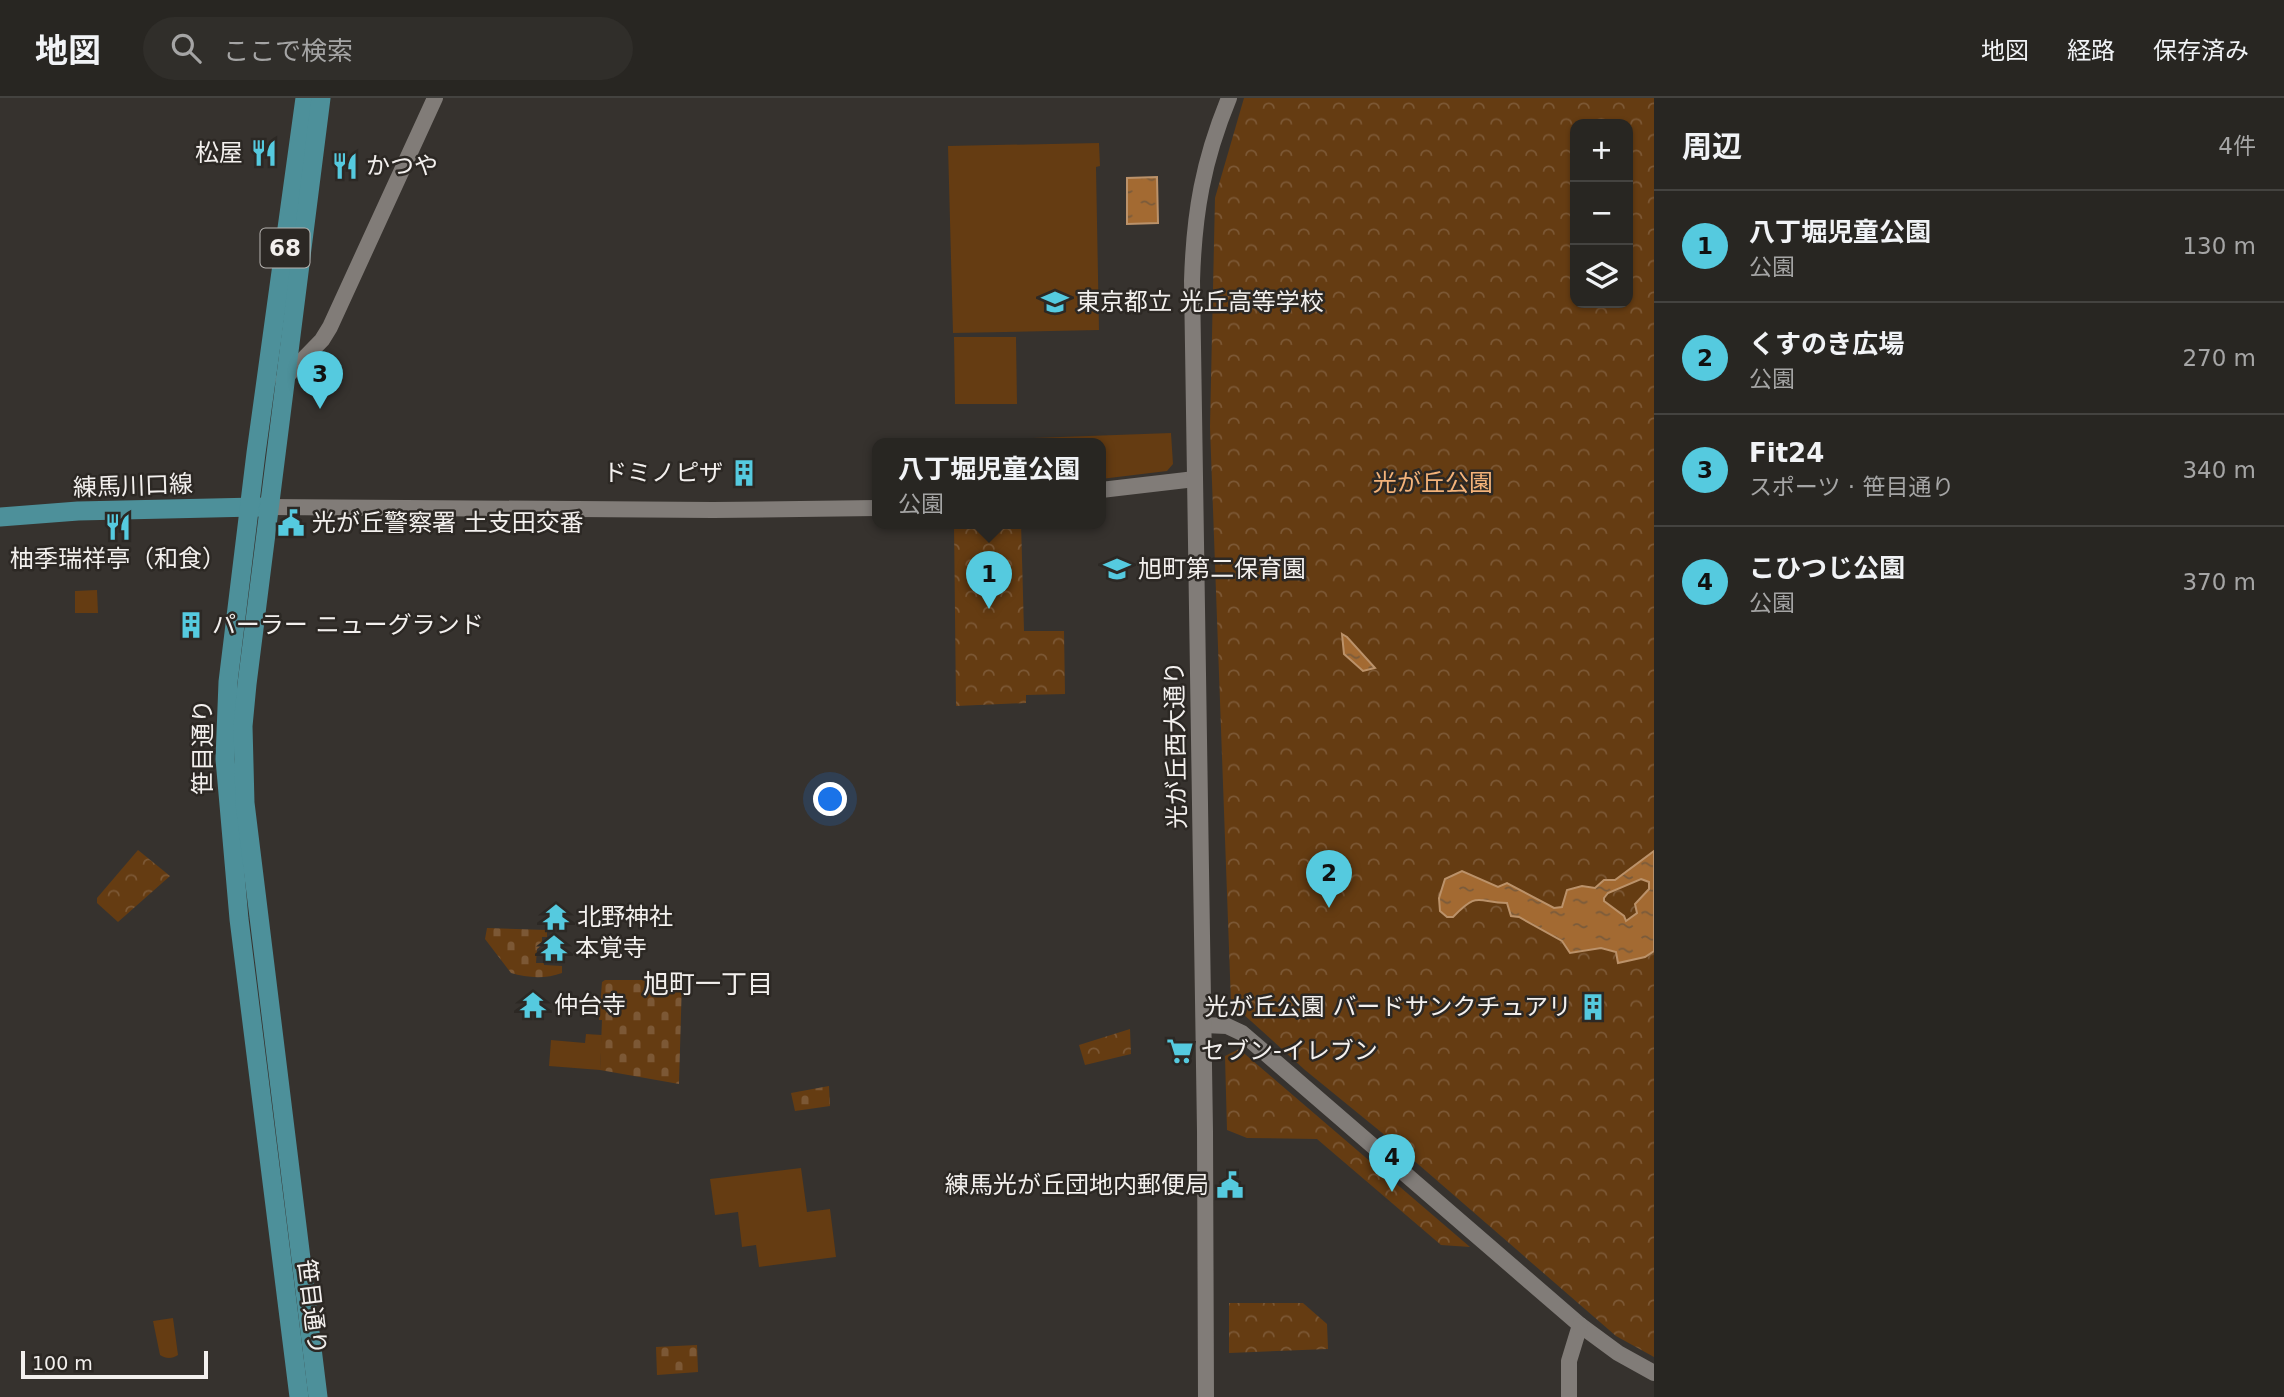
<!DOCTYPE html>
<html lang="ja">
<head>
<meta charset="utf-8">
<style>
	:root { --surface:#282622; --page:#302e2a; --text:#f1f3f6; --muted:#a5a5a5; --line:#444340; --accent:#55cadf }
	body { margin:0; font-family:"DejaVu Sans","Noto Sans JP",sans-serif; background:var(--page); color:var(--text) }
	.controls { position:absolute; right:21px; top:21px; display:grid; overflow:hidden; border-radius:14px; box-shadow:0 2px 5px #0004 }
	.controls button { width:63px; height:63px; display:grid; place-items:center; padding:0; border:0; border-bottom:2px solid var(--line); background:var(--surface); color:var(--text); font:35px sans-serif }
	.scale { position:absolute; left:21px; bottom:18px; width:187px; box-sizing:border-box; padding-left:7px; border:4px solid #f3f0ee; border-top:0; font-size:19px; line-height:24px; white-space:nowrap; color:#f3f0ee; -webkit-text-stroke:5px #2c2824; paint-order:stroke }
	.you { position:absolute; left:831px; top:702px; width:24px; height:24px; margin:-18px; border:5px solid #fff; border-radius:50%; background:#1a73e8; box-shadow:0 0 0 10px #1a73e833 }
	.badge { display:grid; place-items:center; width:46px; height:46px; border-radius:50%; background:var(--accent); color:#111; font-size:23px; font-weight:700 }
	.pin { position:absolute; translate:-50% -58px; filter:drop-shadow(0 2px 4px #0008) }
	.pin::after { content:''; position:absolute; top:37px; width:24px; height:21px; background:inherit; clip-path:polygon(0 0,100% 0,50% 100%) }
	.popup { position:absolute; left:872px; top:340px; width:234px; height:91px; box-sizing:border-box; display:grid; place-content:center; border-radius:14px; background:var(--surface); filter:drop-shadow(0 2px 5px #0005); font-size:23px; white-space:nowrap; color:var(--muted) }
	.popup b { font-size:26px; color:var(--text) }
	.popup::after { content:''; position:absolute; left:50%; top:100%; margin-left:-14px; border:14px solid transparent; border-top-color:var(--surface) }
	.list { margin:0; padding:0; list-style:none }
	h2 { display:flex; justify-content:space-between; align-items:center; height:91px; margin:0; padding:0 28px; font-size:30px }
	h2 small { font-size:23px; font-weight:400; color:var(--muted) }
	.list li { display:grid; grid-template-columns:46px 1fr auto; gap:21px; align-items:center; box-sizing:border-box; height:112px; padding:0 28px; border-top:2px solid var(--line) }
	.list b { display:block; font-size:26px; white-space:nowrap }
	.list p { margin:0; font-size:23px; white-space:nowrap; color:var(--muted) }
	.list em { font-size:23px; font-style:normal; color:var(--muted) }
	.icon { flex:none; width:38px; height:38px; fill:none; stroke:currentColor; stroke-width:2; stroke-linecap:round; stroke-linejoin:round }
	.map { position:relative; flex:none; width:1654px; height:1299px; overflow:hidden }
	header { display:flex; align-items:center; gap:42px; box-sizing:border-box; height:98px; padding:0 35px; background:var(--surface); border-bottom:2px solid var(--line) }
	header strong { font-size:33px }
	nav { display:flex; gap:38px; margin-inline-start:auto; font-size:24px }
	.search { width:490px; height:63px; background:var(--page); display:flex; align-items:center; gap:18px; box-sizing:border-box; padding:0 24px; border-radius:38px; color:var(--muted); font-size:26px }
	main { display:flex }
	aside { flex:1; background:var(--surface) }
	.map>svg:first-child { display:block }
	.green { fill:#653c12 }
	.cemetery { fill:url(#cemetery-stones) }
	.park { fill:url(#park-crowns); fill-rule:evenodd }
	.water { fill:url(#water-ripples); stroke:#bb926a; stroke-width:2; fill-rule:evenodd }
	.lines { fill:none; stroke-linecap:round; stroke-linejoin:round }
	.minor { stroke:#817c78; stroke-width:16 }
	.major { stroke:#4d909a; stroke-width:19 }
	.labels { text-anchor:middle; stroke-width:5; stroke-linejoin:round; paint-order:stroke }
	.shield { fill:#2c2824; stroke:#b7b4b1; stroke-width:2 }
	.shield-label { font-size:23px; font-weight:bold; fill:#f3f0ee }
	.poi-label { font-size:24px; fill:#f3f0ee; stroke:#2c2824; text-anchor:start }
	.park-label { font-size:24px; fill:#f4b37a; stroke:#2c2824 }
	.street-label { font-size:24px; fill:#f3f0ee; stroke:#2c2824 }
	.neighbourhood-label { font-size:26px; fill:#f3f0ee; stroke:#2c2824 }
</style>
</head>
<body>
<header>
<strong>地図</strong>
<div class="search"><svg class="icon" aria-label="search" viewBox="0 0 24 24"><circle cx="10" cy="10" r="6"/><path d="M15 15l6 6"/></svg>ここで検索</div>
<nav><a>地図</a><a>経路</a><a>保存済み</a></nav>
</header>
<main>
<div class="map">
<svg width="1654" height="1299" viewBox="0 0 1654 1299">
	<defs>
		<pattern id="cemetery-stones" width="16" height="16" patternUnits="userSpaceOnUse" patternTransform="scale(1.75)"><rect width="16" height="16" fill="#653c12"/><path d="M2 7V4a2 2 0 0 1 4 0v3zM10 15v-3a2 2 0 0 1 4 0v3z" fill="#7c5835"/></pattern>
		<pattern id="park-crowns" width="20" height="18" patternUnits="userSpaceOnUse" patternTransform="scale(1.75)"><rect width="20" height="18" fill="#653c12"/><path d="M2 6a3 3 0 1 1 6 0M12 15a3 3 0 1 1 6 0" fill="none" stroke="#7c5835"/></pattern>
		<pattern id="water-ripples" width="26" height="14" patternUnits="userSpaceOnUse" patternTransform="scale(1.75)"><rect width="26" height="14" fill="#a36a32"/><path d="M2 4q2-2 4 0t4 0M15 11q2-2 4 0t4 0" fill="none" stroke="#7a5b3b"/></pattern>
	</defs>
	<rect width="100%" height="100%" fill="#36322e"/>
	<g class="green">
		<polygon points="1099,45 1100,68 1096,69 1099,232 953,235 948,48"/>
		<polygon points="954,239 1016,239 1017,306 955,306"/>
		<polygon points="1171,335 1173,366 1167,373 1101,381 1101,345 1038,345 1034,343 1033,340"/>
		<polygon points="97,492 98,515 75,515 75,493"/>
		<polygon points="586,936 602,937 600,972 549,968 551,942 585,945"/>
		<polygon points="801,1070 807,1114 830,1111 836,1159 759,1169 756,1147 742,1149 738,1114 715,1117 710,1081"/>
		<path d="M 173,1220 L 178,1257 C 172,1261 166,1261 160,1257 L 153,1223 Z"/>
	</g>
	<g class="cemetery">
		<path d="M 487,830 L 547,832 L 547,839 L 542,839 L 542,847 L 537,851 L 536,865 L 544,865 L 544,867 L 562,868 L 562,875 C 546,881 527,880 511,875 L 485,841 Z"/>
		<polygon points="605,882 682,882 679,986 600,972 602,922 599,922 602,884"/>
		<polygon points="829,988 830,1008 795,1013 791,995"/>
		<polygon points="697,1247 698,1274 657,1277 656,1249"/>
	</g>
	<g class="park">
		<path d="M 1244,0 L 1654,0 L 1654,1259 L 1616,1238 L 1381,1034 L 1305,972 L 1231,905 L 1210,329 L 1215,100 ZM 1575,26 L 1628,26 L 1628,205 L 1575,205 Z"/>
		<polygon points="954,425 1021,425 1024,533 1064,533 1065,596 1026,597 1026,605 956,608"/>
		<polygon points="138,752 170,778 118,824 97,805 97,800"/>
		<polygon points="1130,931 1131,956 1085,967 1079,947"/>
		<polygon points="1239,951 1470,1149 1441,1147 1317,1041 1247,1040 1227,1032 1225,958"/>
		<polygon points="1229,1205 1303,1205 1327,1226 1328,1251 1229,1255"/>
	</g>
	<g class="water">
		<polygon points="1157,79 1158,125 1127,126 1127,80"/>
		<polygon points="1342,536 1347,539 1375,570 1363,573 1344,556"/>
		<path d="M 1654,753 L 1654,853 L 1645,859 L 1618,865 L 1616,854 L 1601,850 L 1570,855 L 1562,843 L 1519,819 L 1511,818 L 1507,805 C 1476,804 1478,793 1453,819 L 1447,819 L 1440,813 L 1439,800 L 1445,781 L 1462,773 L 1498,789 L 1507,785 L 1554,810 L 1562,809 L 1567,792 L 1582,788 L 1595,790 L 1604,782 L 1615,782 ZM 1641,781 L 1649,784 L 1649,791 L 1635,806 L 1637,815 L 1626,823 L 1624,818 L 1604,803 L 1604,800 L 1608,795 Z"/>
	</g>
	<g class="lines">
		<g class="minor">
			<polyline points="283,282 322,242 330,229 435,0"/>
			<polyline points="1101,392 1195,381"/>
			<polyline points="268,409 713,412 877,410"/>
			<polyline points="1204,927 1227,928 1242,935 1580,1227 1618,1255 1654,1275"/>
			<path d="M 1206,1299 L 1205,1033 L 1192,183 C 1194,115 1203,63 1229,0"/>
			<polyline points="1569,1299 1569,1263 1580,1227"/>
		</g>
		<g class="major">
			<polyline points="0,419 78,413 260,409"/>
			<polyline points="299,1299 239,821 225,661 228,584 256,355 305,0"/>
			<polyline points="318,1299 245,705 243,628 247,586 321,0"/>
		</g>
	</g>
	<defs>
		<symbol id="restaurant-bare" viewBox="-9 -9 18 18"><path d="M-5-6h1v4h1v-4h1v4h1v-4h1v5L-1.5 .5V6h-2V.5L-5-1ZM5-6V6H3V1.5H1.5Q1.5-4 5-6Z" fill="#55cadf" stroke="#2c2824" stroke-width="2.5" paint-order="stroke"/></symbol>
		<symbol id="school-bare" viewBox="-9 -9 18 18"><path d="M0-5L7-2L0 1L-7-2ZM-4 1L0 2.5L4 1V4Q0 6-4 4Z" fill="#55cadf" stroke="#2c2824" stroke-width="2.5" paint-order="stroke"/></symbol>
		<symbol id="building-bare" viewBox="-9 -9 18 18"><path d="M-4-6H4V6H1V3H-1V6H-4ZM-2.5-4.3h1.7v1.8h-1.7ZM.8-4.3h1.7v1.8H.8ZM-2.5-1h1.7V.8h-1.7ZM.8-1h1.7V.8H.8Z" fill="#55cadf" stroke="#2c2824" stroke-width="2.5" paint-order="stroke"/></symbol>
		<symbol id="civic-bare" viewBox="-9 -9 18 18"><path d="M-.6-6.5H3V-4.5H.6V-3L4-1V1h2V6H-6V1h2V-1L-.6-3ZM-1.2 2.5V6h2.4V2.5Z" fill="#55cadf" stroke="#2c2824" stroke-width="2.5" paint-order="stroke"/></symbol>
		<symbol id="temple-bare" viewBox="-9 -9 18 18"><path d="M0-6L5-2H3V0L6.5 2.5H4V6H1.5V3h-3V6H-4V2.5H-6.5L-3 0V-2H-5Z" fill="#55cadf" stroke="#2c2824" stroke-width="2.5" paint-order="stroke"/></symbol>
		<symbol id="supermarket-bare" viewBox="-9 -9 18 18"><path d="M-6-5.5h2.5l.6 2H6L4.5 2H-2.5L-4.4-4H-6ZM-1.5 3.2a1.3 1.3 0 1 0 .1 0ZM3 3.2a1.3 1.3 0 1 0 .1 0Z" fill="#55cadf" stroke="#2c2824" stroke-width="2.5" paint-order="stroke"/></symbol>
	</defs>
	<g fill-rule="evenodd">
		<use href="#restaurant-bare" x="245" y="36" width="38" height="38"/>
		<use href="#restaurant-bare" x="326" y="49" width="38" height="38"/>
		<use href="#school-bare" x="1036" y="185" width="38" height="38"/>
		<use href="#building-bare" x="725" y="356" width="38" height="38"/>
		<use href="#civic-bare" x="272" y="406" width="38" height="38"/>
		<use href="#restaurant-bare" x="99" y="410" width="38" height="38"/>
		<use href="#school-bare" x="1098" y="452" width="38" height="38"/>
		<use href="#building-bare" x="172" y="508" width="38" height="38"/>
		<use href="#temple-bare" x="537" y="800" width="38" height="38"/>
		<use href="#temple-bare" x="535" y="831" width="38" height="38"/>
		<use href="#temple-bare" x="514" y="888" width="38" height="38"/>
		<use href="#building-bare" x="1574" y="890" width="38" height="38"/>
		<use href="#supermarket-bare" x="1161" y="934" width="38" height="38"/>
		<use href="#civic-bare" x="1211" y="1068" width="38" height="38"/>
	</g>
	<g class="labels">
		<rect class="shield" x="260.5" y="130.5" width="49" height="39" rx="5"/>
		<g class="shield-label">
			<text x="285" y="158">68</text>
		</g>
		<g class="poi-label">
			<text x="243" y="63" text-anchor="end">松屋</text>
			<text x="366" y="76">かつや</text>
			<text x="1076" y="212">東京都立 光丘高等学校</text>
			<text x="723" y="383" text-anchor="end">ドミノピザ</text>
			<text x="312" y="433">光が丘警察署 土支田交番</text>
			<text x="118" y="469" text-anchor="middle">柚季瑞祥亭（和食）</text>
			<text x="1138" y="479">旭町第二保育園</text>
			<text x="212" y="535">パーラー ニューグランド</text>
			<text x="577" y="827">北野神社</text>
			<text x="575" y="858">本覚寺</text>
			<text x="554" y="915">仲台寺</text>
			<text x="1572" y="917" text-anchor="end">光が丘公園 バードサンクチュアリ</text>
			<text x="1201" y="961">セブン-イレブン</text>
			<text x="1209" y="1095" text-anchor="end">練馬光が丘団地内郵便局</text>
		</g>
		<g class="park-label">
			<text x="1433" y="393">光が丘公園</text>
		</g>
		<g class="street-label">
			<text transform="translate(133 388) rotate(-2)" y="8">練馬川口線</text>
			<text transform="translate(1176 647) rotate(-91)" y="8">光が丘西大通り</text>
			<text transform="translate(203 649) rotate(-90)" y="8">笹目通り</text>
			<text transform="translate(312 1209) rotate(83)" y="8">笹目通り</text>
		</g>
		<g class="neighbourhood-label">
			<text x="708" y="895">旭町一丁目</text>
		</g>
	</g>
</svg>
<div class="controls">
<button>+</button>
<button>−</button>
<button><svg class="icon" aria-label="layers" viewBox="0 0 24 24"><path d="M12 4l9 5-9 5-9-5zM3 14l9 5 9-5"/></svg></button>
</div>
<div class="scale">100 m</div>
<div class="you"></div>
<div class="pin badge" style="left:989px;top:511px">1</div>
<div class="popup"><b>八丁堀児童公園</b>公園</div>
<div class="pin badge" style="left:1329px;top:810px">2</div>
<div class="pin badge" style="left:320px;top:311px">3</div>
<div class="pin badge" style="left:1392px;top:1094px">4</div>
</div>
<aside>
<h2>周辺<small>4件</small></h2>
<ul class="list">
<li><span class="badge">1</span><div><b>八丁堀児童公園</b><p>公園</p></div><em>130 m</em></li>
<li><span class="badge">2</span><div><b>くすのき広場</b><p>公園</p></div><em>270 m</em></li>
<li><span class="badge">3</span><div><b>Fit24</b><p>スポーツ · 笹目通り</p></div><em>340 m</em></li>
<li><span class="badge">4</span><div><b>こひつじ公園</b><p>公園</p></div><em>370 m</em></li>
</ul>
</aside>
</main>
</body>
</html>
